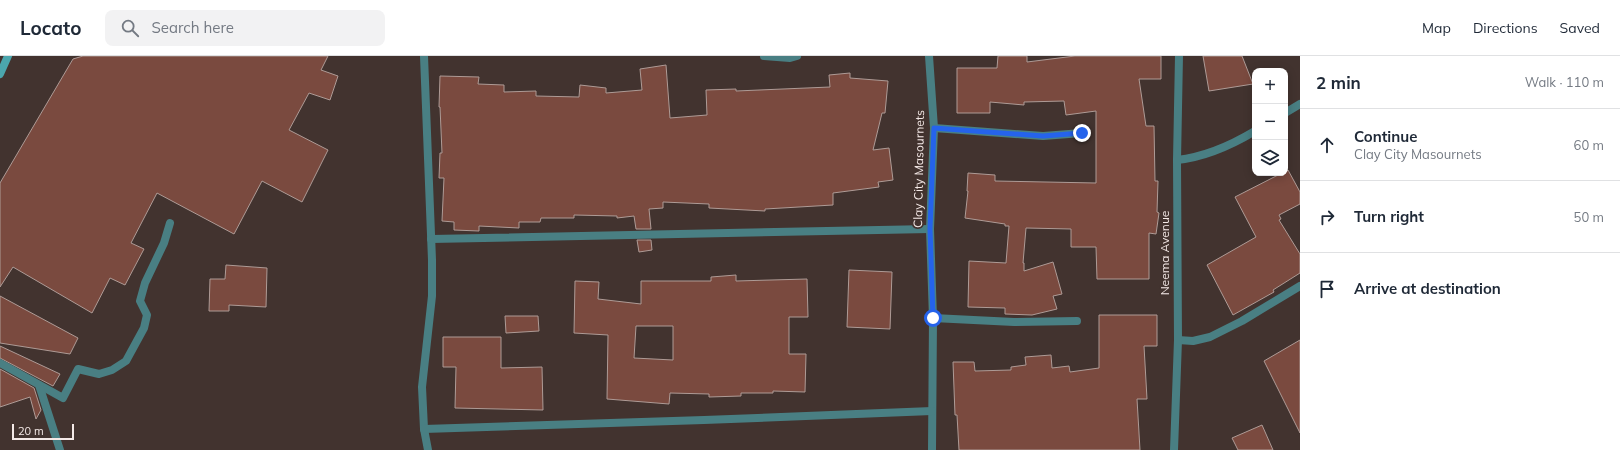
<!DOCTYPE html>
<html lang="en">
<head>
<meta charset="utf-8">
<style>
	:root { --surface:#fff; --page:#f2f2f3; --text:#1f2937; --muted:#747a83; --line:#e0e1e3 }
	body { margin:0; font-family:Mulish,sans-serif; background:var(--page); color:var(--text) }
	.controls { position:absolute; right:12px; top:12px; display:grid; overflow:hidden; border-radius:8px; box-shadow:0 2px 10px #0003 }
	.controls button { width:36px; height:36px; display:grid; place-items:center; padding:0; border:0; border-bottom:1px solid var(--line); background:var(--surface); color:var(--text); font:20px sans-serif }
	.scale { position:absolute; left:12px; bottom:10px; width:62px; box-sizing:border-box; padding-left:4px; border:2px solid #f4e9e7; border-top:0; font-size:11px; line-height:14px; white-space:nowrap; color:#f4e9e7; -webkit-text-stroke:3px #42332f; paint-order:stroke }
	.stop { position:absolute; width:12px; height:12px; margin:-9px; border:3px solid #2563eb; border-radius:50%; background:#fff }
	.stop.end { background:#2563eb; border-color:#fff; box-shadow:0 1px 4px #0008 }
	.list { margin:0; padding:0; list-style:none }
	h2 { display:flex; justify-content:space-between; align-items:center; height:52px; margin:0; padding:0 16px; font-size:17px }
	h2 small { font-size:13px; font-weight:400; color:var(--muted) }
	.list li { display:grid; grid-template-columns:26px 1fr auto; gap:12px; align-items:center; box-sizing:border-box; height:72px; padding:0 16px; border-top:1px solid var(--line) }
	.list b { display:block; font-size:15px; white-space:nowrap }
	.list p { margin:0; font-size:13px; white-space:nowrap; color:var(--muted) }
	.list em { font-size:13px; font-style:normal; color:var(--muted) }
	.icon { flex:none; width:22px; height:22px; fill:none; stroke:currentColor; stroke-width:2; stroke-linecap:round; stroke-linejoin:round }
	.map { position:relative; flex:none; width:1300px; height:394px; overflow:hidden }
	header { display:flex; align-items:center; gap:24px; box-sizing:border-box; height:56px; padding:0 20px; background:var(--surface); border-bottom:1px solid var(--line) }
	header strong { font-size:19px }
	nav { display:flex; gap:22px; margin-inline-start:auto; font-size:14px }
	.search { width:280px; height:36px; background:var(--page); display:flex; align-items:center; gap:10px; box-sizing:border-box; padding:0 14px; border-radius:8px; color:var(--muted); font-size:15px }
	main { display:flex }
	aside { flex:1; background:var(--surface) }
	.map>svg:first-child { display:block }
	.building { fill:#7a4a3f; stroke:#ae9b96; fill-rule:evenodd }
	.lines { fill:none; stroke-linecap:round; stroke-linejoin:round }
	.lane { stroke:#497f83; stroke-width:8 }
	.street { stroke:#497f83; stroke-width:8 }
	.secondary { stroke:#4ba6ad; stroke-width:8 }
	.route { stroke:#2563eb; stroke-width:5 }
	.labels { text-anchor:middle; stroke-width:3.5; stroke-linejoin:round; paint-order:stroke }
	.street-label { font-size:12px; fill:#f4e9e7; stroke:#42332f }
</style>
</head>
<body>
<header>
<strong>Locato</strong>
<div class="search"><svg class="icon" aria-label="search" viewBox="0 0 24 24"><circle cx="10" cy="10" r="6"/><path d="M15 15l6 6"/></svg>Search here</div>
<nav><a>Map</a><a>Directions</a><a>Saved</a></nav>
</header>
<main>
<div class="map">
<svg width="1300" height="394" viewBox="0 0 1300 394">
	<rect width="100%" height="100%" fill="#42332f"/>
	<g class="building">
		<polygon points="83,0 328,0 321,14 338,20 330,44 309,37 289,74 328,94 302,146 262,125 234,178 157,137 131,187 144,193 125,229 110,222 92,257 13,211 0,231 0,127 73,3"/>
		<polygon points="998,0 1027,0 1027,6 1075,0 1161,0 1161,23 1139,23 1146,70 1154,70 1155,125 1158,125 1157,156 1159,157 1156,178 1149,177 1149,223 1097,223 1096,191 1071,191 1071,173 1026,172 1023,207 1024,207 1024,215 1053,206 1062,238 1053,240 1057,253 1032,259 1005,258 1005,252 968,251 969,205 1006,207 1009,170 1005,170 1005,168 965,162 968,135 967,135 968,117 995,119 995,125 1096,127 1096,55 1066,59 1064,45 1024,46 1024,49 990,46 990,57 957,57 957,12 997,12"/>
		<polygon points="1203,0 1242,0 1253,28 1209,35"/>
		<polygon points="666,9 670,62 707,59 706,34 736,33 736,35 830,31 829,19 850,17 850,22 888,25 885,57 882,57 873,94 889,92 893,124 878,126 879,131 833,137 833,149 765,153 765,155 709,152 709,148 663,146 663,152 649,153 651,173 636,173 634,160 617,162 617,160 574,159 574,162 541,162 540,166 519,166 519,172 479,170 479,175 454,174 454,166 442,165 444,122 439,122 440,97 442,97 440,51 439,51 440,20 479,21 478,28 504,29 504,36 536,35 536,40 579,41 580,29 606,32 606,37 642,34 640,13"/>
		<polygon points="1288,114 1300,136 1300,148 1279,159 1281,163 1279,164 1300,198 1300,217 1273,234 1274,236 1233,259 1207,209 1256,181 1235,141 1282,117 1285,117 1285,115"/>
		<polygon points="637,184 651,184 652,194 639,196"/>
		<polygon points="226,209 267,212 266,251 229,249 229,255 209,255 210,223 225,223"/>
		<polygon points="849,214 892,216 890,273 847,271"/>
		<path d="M 736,219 L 736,225 L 807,223 L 808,261 L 789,261 L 789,298 L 806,298 L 805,336 L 773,335 L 773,337 L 741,337 L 741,340 L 709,341 L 709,338 L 670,337 L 669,348 L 607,343 L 608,279 L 574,277 L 575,225 L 599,226 L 598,243 L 641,248 L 641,225 L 711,225 L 711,221 ZM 636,270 L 673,270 L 673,304 L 634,302 Z"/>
		<polygon points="0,240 78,282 70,298 0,287"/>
		<polygon points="1099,259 1157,259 1157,290 1144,290 1147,343 1137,343 1140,394 959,394 957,359 955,359 953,306 974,306 975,315 1011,314 1011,311 1026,309 1025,301 1051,299 1052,312 1069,310 1070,316 1099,312"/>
		<polygon points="505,260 538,260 539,275 506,277"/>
		<polygon points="443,281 501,281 501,312 542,311 543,354 455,352 456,311 443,311"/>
		<polygon points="1300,284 1300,377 1264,305"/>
		<polygon points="0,290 60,318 53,330 0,302"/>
		<polygon points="0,313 34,332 41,354 36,363 30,341 0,351"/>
		<polygon points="1262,369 1273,394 1238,394 1232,382"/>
	</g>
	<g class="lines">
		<g class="lane">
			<polyline points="0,307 63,342 78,313 99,318 112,314 126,305 144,272 147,259 140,245 145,227 164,187 170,167"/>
			<polyline points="39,329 60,394"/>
		</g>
		<g class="street">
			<polyline points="424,0 432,204 432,240 422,331 424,373 428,394"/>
			<polyline points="764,0 790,2 797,0"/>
			<polyline points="929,0 934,72 930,173 933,262 932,394"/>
			<polyline points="1285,57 1300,48"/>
			<polyline points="934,72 1043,80 1082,77"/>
			<path d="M 1177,104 C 1205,101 1230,90 1255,75"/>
			<polyline points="431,183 930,173"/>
			<polyline points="933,262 1014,266 1077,265"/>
			<polyline points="1178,284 1193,285 1210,281 1242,265 1300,230"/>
			<polyline points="424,373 704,364 932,355"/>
			<polyline points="1174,394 1178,284 1177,104 1179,0"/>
		</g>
		<polyline class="secondary" points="0,18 8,0"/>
	</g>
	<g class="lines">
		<polyline class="route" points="933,262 930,173 934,72 1043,80 1082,77"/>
	</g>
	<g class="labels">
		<g class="street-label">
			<text transform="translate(919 113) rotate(-89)" y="4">Clay City Masournets</text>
			<text transform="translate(1165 197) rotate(-90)" y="4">Neema Avenue</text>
		</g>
	</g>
</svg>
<div class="controls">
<button>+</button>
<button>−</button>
<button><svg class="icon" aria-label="layers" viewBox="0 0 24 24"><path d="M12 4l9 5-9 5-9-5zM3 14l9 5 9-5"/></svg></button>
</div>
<div class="scale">20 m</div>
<div class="stop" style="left:933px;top:262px"></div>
<div class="stop end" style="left:1082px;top:77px"></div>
</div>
<aside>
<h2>2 min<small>Walk · 110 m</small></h2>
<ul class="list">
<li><svg class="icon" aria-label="ahead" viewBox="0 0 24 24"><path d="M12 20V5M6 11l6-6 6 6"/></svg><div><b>Continue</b><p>Clay City Masournets</p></div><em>60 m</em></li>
<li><svg class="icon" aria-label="right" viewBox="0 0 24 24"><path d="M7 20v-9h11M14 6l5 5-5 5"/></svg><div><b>Turn right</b></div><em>50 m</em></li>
<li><svg class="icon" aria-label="arrive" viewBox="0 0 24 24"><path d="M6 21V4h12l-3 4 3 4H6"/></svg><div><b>Arrive at destination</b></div></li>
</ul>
</aside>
</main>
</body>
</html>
